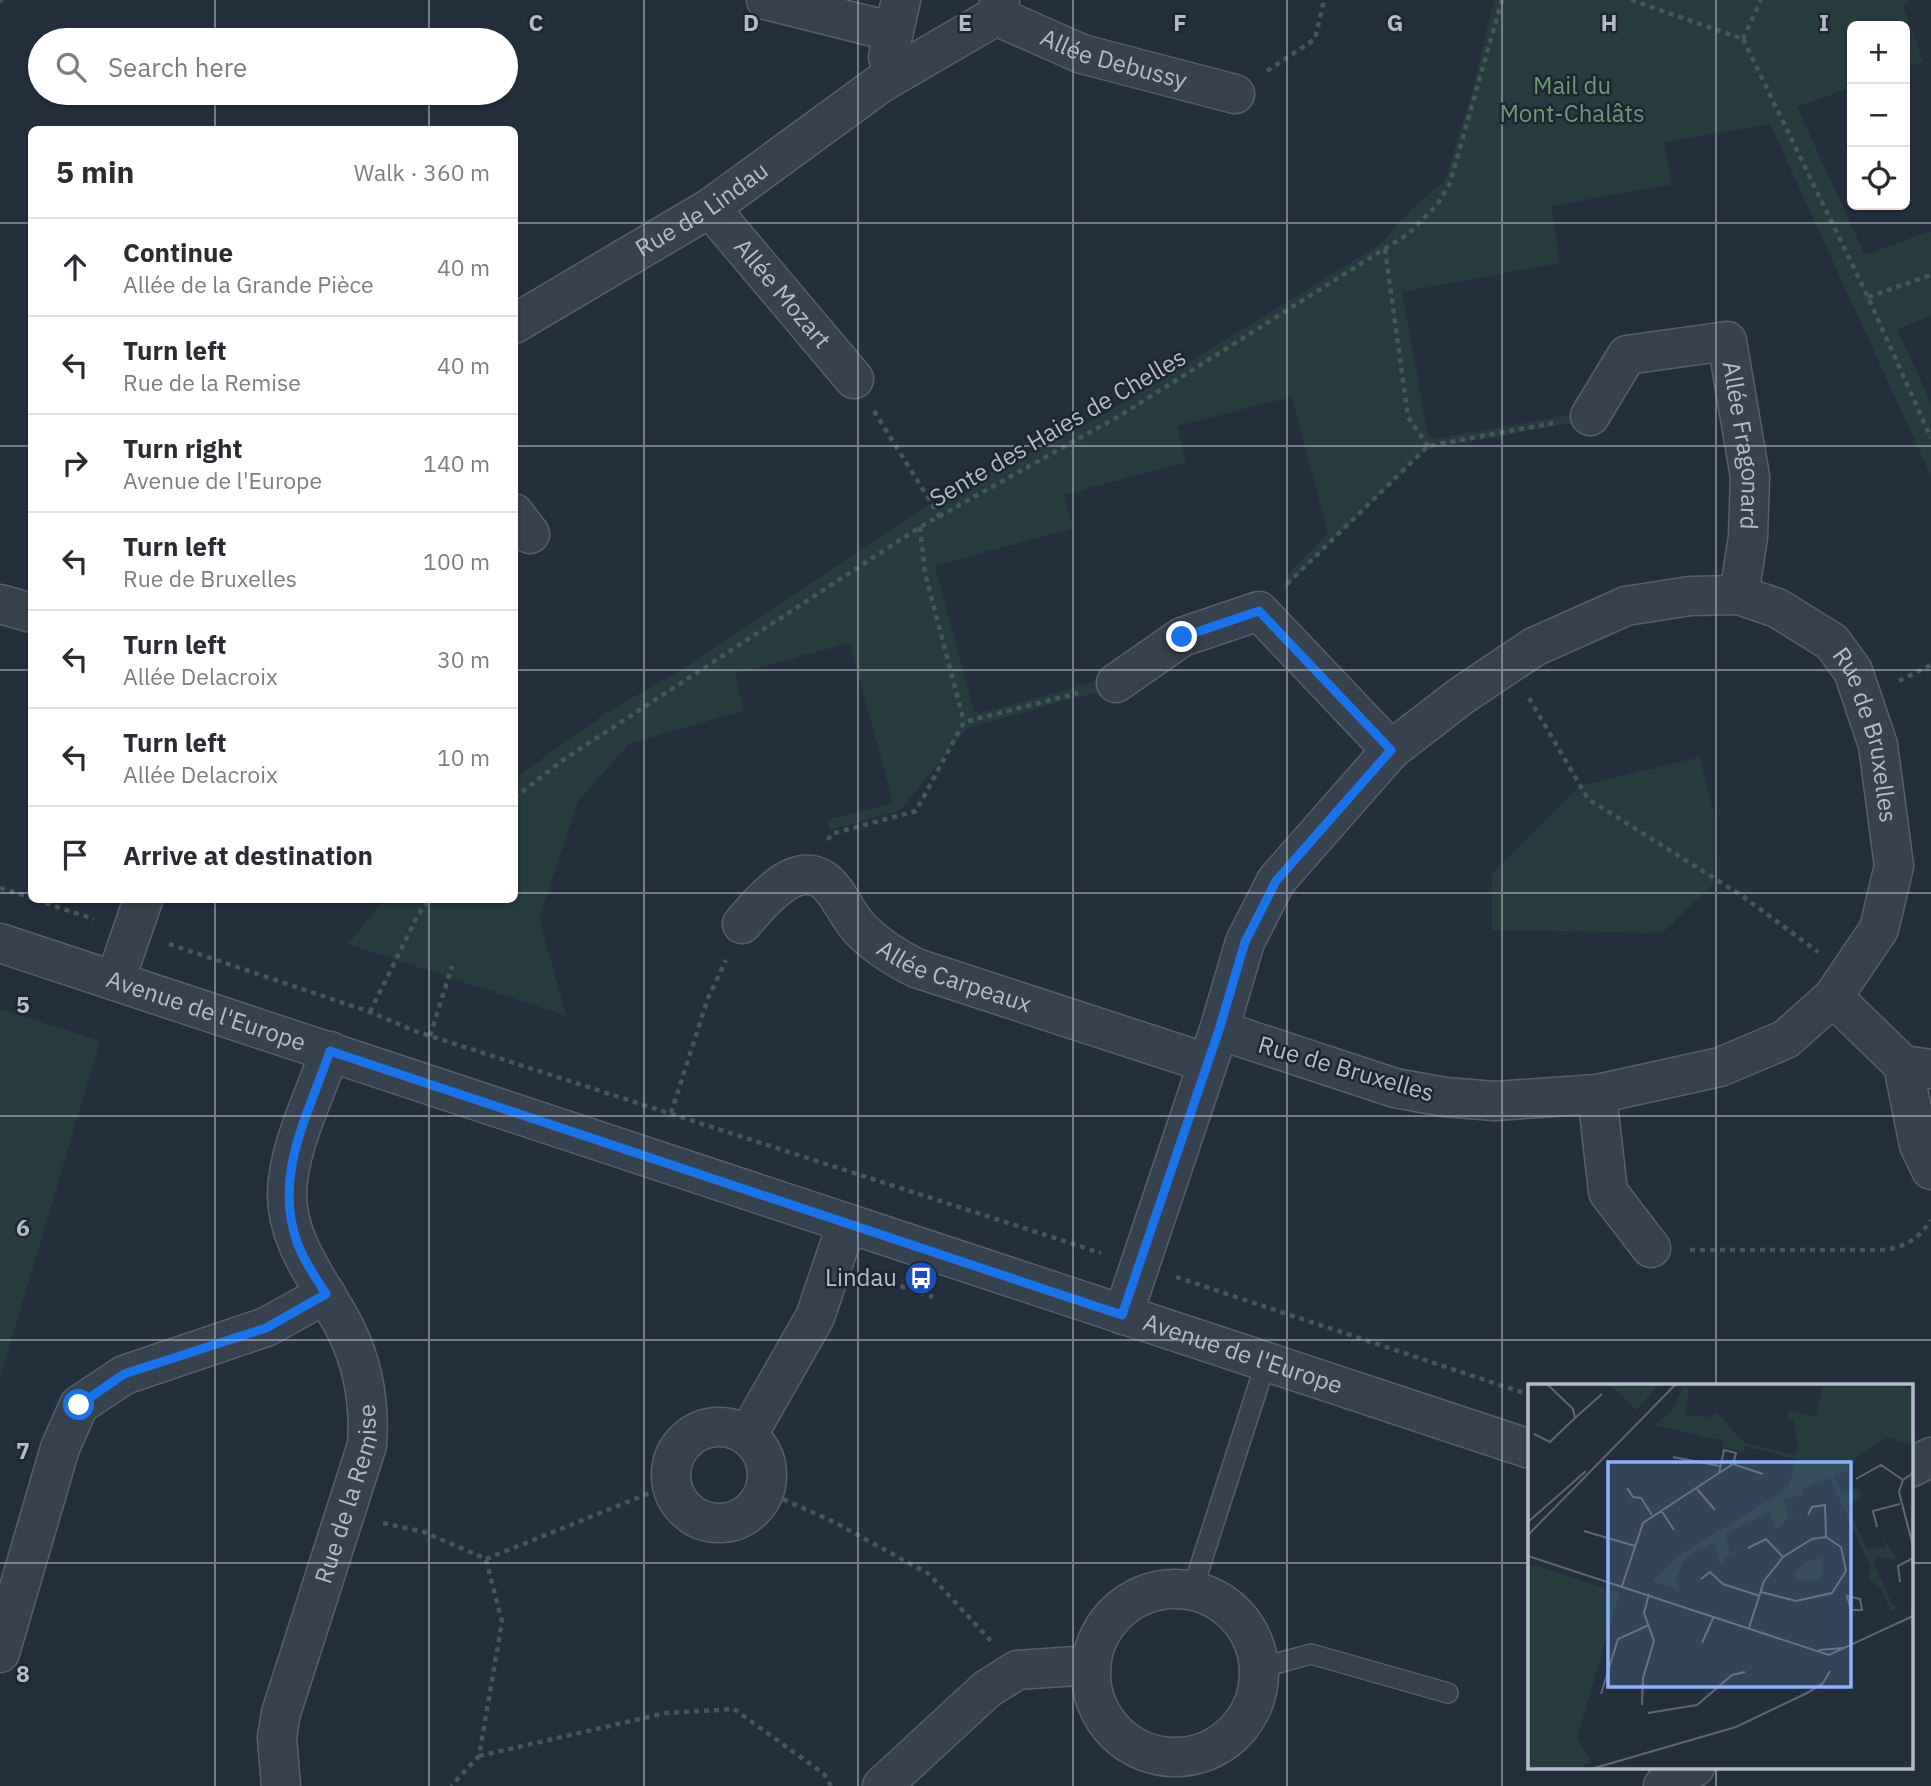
<!DOCTYPE html>
<html lang="en">
<head>
<meta charset="utf-8">
<style>
	:root { --surface:#fff; --page:#f7f7f7; --text:#2b2b33; --muted:#7c7c81; --line:#e1e1e2 }
	body { margin:0; font-family:"IBM Plex Sans",sans-serif; background:var(--page); color:var(--text) }
	.controls { position:absolute; right:21px; top:21px; display:grid; overflow:hidden; border-radius:10px; box-shadow:0 2px 5px #0004 }
	.controls button { width:63px; height:63px; display:grid; place-items:center; padding:0; border:0; border-bottom:2px solid var(--line); background:var(--surface); color:var(--text); font:35px sans-serif }
	.stop { position:absolute; width:21px; height:21px; margin:-16px; border:5px solid #1a73e8; border-radius:50%; background:#fff }
	.stop.end { background:#1a73e8; border-color:#fff; box-shadow:0 2px 7px #0008 }
	.list { margin:0; padding:0; list-style:none }
	h2 { display:flex; justify-content:space-between; align-items:center; height:91px; margin:0; padding:0 28px; font-size:30px }
	h2 small { font-size:23px; font-weight:400; color:var(--muted) }
	.list li { display:grid; grid-template-columns:46px 1fr auto; gap:21px; align-items:center; box-sizing:border-box; height:98px; padding:0 28px; border-top:2px solid var(--line) }
	.list b { display:block; font-size:26px; white-space:nowrap }
	.list p { margin:0; font-size:23px; white-space:nowrap; color:var(--muted) }
	.list em { font-size:23px; font-style:normal; color:var(--muted) }
	.icon { flex:none; width:38px; height:38px; fill:none; stroke:currentColor; stroke-width:2; stroke-linecap:round; stroke-linejoin:round }
	.map { position:relative; flex:none; width:1931px; height:1786px; overflow:hidden }
	.search { position:absolute; background:var(--surface); box-shadow:0 2px 5px #0004; left:28px; top:28px; width:490px; height:77px; display:flex; align-items:center; gap:18px; box-sizing:border-box; padding:0 24px; border-radius:38px; color:var(--muted); font-size:26px }
	.panel { position:absolute; background:var(--surface); box-shadow:0 2px 5px #0004; left:28px; top:126px; width:490px; height:777px; border-radius:10px }
	.map>svg:first-child { display:block }
	.green { fill:#263c3f }
	.lines { fill:none; stroke-linecap:round; stroke-linejoin:round }
	.service-casing { stroke:#565f6c; stroke-width:22 }
	.minor-casing { stroke:#565f6c; stroke-width:41 }
	.path { stroke:#44595c; stroke-width:4.5; stroke-dasharray:5 5; stroke-linecap:butt }
	.service { stroke:#38414e; stroke-width:19 }
	.minor { stroke:#38414e; stroke-width:38 }
	.route { stroke:#1a73e8; stroke-width:9 }
	.grid { fill:none; stroke:#b4bcc9; stroke-width:2; stroke-opacity:0.55 }
	.labels { text-anchor:middle; stroke-width:5; stroke-linejoin:round; paint-order:stroke }
	.street-label { font-size:24px; fill:#b4bcc9; stroke:#1d2633 }
	.park-label { font-size:24px; fill:#6b9a76; stroke:#1d2633 }
	.poi-label { font-size:24px; fill:#b4bcc9; stroke:#1d2633; text-anchor:end }
	.inset-road { fill:none; stroke:#5e6776; stroke-width:2 }
	.view { fill:#8ab4f8; fill-opacity:0.15; stroke:#8ab4f8; stroke-width:3.5 }
	.inset-edge { fill:none; stroke:#b4bcc9; stroke-width:3.5 }
	.grid-label { font-size:23px; text-anchor:middle; font-weight:bold; fill:#b4bcc9; stroke:#1d2633; stroke-width:5; stroke-linejoin:round; paint-order:stroke }
</style>
</head>
<body>
<div class="map">
<svg width="1931" height="1786" viewBox="0 0 1931 1786">
	<rect width="100%" height="100%" fill="#242f3e"/>
	<g class="green">
		<polygon points="1494,0 1911,0 1903,6 1923,61 1905,68 1905,26 1852,26 1852,87 1797,107 1865,255 1931,231 1931,316 1897,329 1931,403 1931,476 1770,124 1664,142 1672,184 1551,206 1560,263 1402,292 1428,436 1433,439 1587,412 1588,420 1425,450 1282,591 1289,572 1328,534 1292,397 1177,426 1186,462 1064,495 1073,528 935,566 974,711 980,713 1112,677 1115,687 968,728 899,811 830,830 827,820 893,803 850,643 735,674 744,711 630,743 578,801 539,918 566,1016 348,944 384,900 514,900 515,778 606,713 686,667 928,505 1103,415 1379,245 1413,208 1445,180 1471,97"/>
		<polygon points="1700,757 1715,818 1713,884 1662,933 1492,930 1492,874 1580,786"/>
		<polygon points="0,1009 100,1041 0,1378"/>
	</g>
	<g class="lines">
		<defs>
			<g id="service">
				<polyline points="1192,1591 1266,1362"/>
				<polyline points="1260,1668 1311,1654 1448,1693"/>
			</g>
			<g id="minor">
				<polyline points="766,0 894,32"/>
				<path id="s1" d="M 996,16 L 1082,54 L 1235,94"/>
				<polyline points="888,57 901,0"/>
				<path id="s2" d="M 710,208 L 854,379"/>
				<path id="s3" d="M 514,324 L 710,208 L 881,83 L 996,16 L 1000,0"/>
				<path id="s4" d="M 1590,416 L 1627,355 L 1727,341 L 1750,477 L 1748,537 L 1739,595"/>
				<polyline points="514,513 530,534"/>
				<polyline points="0,604 32,613"/>
				<polyline points="1116,683 1182,637 1259,611 1391,750"/>
				<path id="s5" d="M 742,924 C 758,905 793,861 822,879 C 839,890 847,917 862,931 C 878,947 896,958 916,968 L 1207,1063"/>
				<path id="s6" d="M 0,943 L 1530,1449"/>
				<polyline points="115,981 143,900"/>
				<polyline points="1833,997 1903,1065"/>
				<polyline points="1931,1069 1903,1065 1919,1145 1931,1170"/>
				<polyline points="1597,1094 1608,1192 1651,1248"/>
				<path id="s7" d="M 1123,1315 L 1219,1030 L 1245,942 L 1276,881 L 1391,750 L 1461,696 L 1534,647 L 1626,606 L 1690,596 L 1739,595 L 1777,608 L 1832,642 L 1853,671 L 1878,745 L 1894,866 L 1879,929 L 1833,997 L 1786,1039 L 1720,1067 L 1597,1094 L 1495,1101 L 1445,1097 L 1395,1088 L 1219,1030"/>
				<circle cx="719" cy="1475" r="48"/>
				<polyline points="747,1436 815,1317 847,1223"/>
				<polyline points="1912,1467 1931,1457"/>
				<circle cx="1175" cy="1673" r="84"/>
				<polyline points="0,1653 60,1448 79,1405 124,1375 266,1327 326,1294"/>
				<path id="s8" d="M 281,1786 L 277,1737 L 281,1713 L 367,1445 C 370,1404 364,1367 346,1330 C 324,1286 287,1246 287,1194 C 288,1146 315,1096 330,1051"/>
				<polyline points="882,1786 987,1689 1017,1670 1091,1665"/>
				<polyline points="1663,1786 1695,1767"/>
			</g>
		</defs>
		<use href="#service" class="service-casing"/>
		<use href="#minor" class="minor-casing"/>
		<g class="path">
			<polyline points="1631,0 1743,39"/>
			<polyline points="0,2 2,0"/>
			<polyline points="1743,39 1868,297 1931,438"/>
			<polyline points="1743,39 1761,0"/>
			<polyline points="1267,71 1315,39 1324,0"/>
			<polyline points="1385,249 1408,417 1428,446"/>
			<polyline points="1868,297 1931,275"/>
			<polyline points="874,411 940,517"/>
			<polyline points="920,527 925,573 964,722"/>
			<polyline points="1287,584 1428,446 1553,423"/>
			<polyline points="1899,681 1931,665"/>
			<polyline points="1529,698 1588,799 1741,895 1818,952"/>
			<polyline points="514,798 563,760 920,527 1121,415 1408,234 1437,205 1450,183 1502,0"/>
			<polyline points="828,840 831,834 916,811 964,722 1078,693"/>
			<polyline points="0,888 32,898"/>
			<polyline points="36,900 94,919"/>
			<polyline points="169,944 370,1012 415,1031 1101,1253"/>
			<polyline points="370,1012 418,915 429,900"/>
			<polyline points="430,1036 452,966"/>
			<polyline points="671,1113 708,998 726,960"/>
			<path d="M 1690,1250 L 1885,1250 C 1907,1246 1919,1238 1931,1220"/>
			<polyline points="1176,1277 1530,1395"/>
			<polyline points="891,1283 933,1297"/>
			<polyline points="765,1491 834,1522 929,1574 991,1641"/>
			<polyline points="383,1523 424,1532 486,1559 502,1622 479,1756 451,1786"/>
			<polyline points="486,1559 672,1484"/>
			<polyline points="479,1756 666,1713 734,1709 824,1774 831,1786"/>
		</g>
		<use href="#service" class="service"/>
		<use href="#minor" class="minor"/>
	</g>
	<g class="lines">
		<path class="route" d="M 79,1405 L 124,1374 L 266,1328 L 326,1294 C 316,1278 303,1260 297,1242 C 273,1175 309,1113 330,1051 L 1122,1315 L 1219,1030 L 1245,942 L 1276,881 L 1391,750 L 1259,611 L 1182,637"/>
	</g>
	<path class="grid" d="M 215,0 L 215,40M 429,0 L 429,40M 644,0 L 644,1786M 858,0 L 858,1786M 1073,0 L 1073,1786M 1287,0 L 1287,1786M 1502,0 L 1502,1786M 1716,0 L 1716,1385M 215,93 L 215,130M 429,93 L 429,130M 0,223 L 32,223M 514,223 L 1931,223M 0,446 L 32,446M 514,446 L 1931,446M 0,670 L 32,670M 514,670 L 1931,670M 0,893 L 32,893M 514,893 L 1931,893M 215,900 L 215,1786M 429,900 L 429,1786M 0,1116 L 1931,1116M 0,1340 L 1931,1340M 0,1563 L 1530,1563M 1912,1563 L 1931,1563M 1716,1767 L 1716,1786"/>
	<defs>
		<symbol id="bus-disc" viewBox="-11 -11 22 22"><circle r="9.5" fill="#1a4fb4" stroke="#1d2633"/><path d="M-5-6H5V4H4V6H2V4H-2V6H-4V4H-5ZM-3.5-4V0h7V-4ZM-3.5 1.2v1.5H-2V1.2ZM2 1.2v1.5H3.5V1.2Z" fill="#fff"/></symbol>
	</defs>
	<g fill-rule="evenodd">
		<use href="#bus-disc" x="902" y="1259" width="38" height="38"/>
	</g>
	<g class="labels">
		<g class="street-label">
			<text dy="8" stroke="none"><textPath href="#s1" startOffset="126">Allée Debussy</textPath></text>
			<text dy="8" stroke="none"><textPath href="#s3" startOffset="220">Rue de Lindau</textPath></text>
			<text dy="8" stroke="none"><textPath href="#s2" startOffset="112">Allée Mozart</textPath></text>
			<text transform="translate(1058 428) rotate(-30)" y="8">Sente des Haies de Chelles</text>
			<text dy="8" stroke="none"><textPath href="#s4" startOffset="278">Allée Fragonard</textPath></text>
			<text dy="8" stroke="none"><textPath href="#s7" startOffset="1232">Rue de Bruxelles</textPath></text>
			<text dy="8" stroke="none"><textPath href="#s5" startOffset="270">Allée Carpeaux</textPath></text>
			<text dy="8" stroke="none"><textPath href="#s6" startOffset="217">Avenue de l'Europe</textPath></text>
			<text transform="translate(1346 1069) rotate(16)" y="8">Rue de Bruxelles</text>
			<text dy="8" stroke="none"><textPath href="#s6" startOffset="1309">Avenue de l'Europe</textPath></text>
			<text dy="8" stroke="none"><textPath href="#s8" startOffset="303">Rue de la Remise</textPath></text>
		</g>
		<g class="park-label">
			<text x="1572" y="94">Mail du<tspan x="1572" dy="28">Mont-Chalâts</tspan></text>
		</g>
		<g class="poi-label">
			<text x="897" y="1286">Lindau</text>
		</g>
	</g>
	<g transform="translate(1528 1384)">
		<rect width="385" height="385" fill="#242f3e"/>
		<path d="M 82,0 L 132,0 L 108,26 ZM 295,0 L 366,0 L 385,5 L 385,62 L 359,54 L 319,79 L 321,86 L 306,92 L 314,110 L 331,104 L 334,114 L 318,120 L 339,165 L 359,163 L 352,148 L 369,176 L 348,173 L 346,180 L 365,222 L 372,223 L 363,227 L 352,203 L 342,196 L 342,182 L 302,94 L 275,104 L 276,111 L 256,115 L 260,133 L 279,131 L 259,135 L 241,153 L 247,145 L 242,128 L 198,149 L 202,168 L 220,165 L 202,170 L 193,180 L 184,183 L 192,179 L 186,159 L 159,172 L 148,194 L 151,206 L 124,197 L 156,168 L 253,109 L 261,101 L 268,75 L 217,62 L 215,68 L 194,63 L 195,57 L 127,41 L 144,26 L 156,2 L 161,4 L 157,31 L 182,33 L 189,29 L 217,59 L 267,71 L 270,64 L 266,38 L 258,35 L 261,26 L 288,33 ZM 294,174 L 295,189 L 289,196 L 267,195 L 267,188 L 278,177 ZM 10,182 L 92,209 L 49,354 L 63,377 L 50,385 L 0,385 L 0,183 Z" fill="#263c3f"/>
		<path class="inset-road" d="M 47,34 L 74,10M 6,50 L 22,58 L 47,34 L 45,25 L 19,0M 145,73 L 192,82M 205,80 L 235,90M 385,89 L 375,96 L 371,108 L 385,162M 328,95 L 353,81 L 375,96M 99,104 L 105,113 L 113,114 L 124,131M 169,105 L 187,126M 133,126 L 146,146M 280,131 L 284,123 L 297,121 L 298,153M 0,138 L 58,87M 349,143 L 345,127 L 372,120M 56,147 L 107,162M 0,151 L 148,0M 220,164 L 238,155 L 255,173M 0,172 L 301,271 L 385,232M 173,195 L 182,188 L 195,200 L 232,212M 372,198 L 370,182 L 385,174M 94,202 L 115,139 L 191,89 L 196,66 L 208,69 L 205,80 L 191,89M 319,212 L 332,215 L 334,226 L 323,226 ZM 221,244 L 236,197 L 255,173 L 284,155 L 298,153 L 313,163 L 318,187 L 304,209 L 268,217 L 233,208M 174,259 L 186,232M 291,266 L 315,264M 73,310 L 90,255 L 121,241M 114,321 L 115,294 L 126,257 L 116,229 L 121,210M 120,329 L 169,321 L 204,291 L 217,288M 63,385 L 208,343 L 279,309 L 295,299 L 302,287"/>
		<path class="view" d="M 80,78 L 323,78 L 323,303 L 80,303 Z"/>
		<rect width="385" height="385" class="inset-edge"/>
	</g>
	<g class="grid-label">
		<text x="536" y="31">C</text>
		<text x="751" y="31">D</text>
		<text x="965" y="31">E</text>
		<text x="1180" y="31">F</text>
		<text x="1395" y="31">G</text>
		<text x="1609" y="31">H</text>
		<text x="1824" y="31">I</text>
		<text x="23" y="1013">5</text>
		<text x="23" y="1236">6</text>
		<text x="23" y="1459">7</text>
		<text x="23" y="1682">8</text>
	</g>
</svg>
<div class="controls">
<button>+</button>
<button>−</button>
<button><svg class="icon" aria-label="locate" viewBox="0 0 24 24"><circle cx="12" cy="12" r="6"/><path d="M12 2v4M12 18v4M2 12h4M18 12h4"/></svg></button>
</div>
<div class="stop" style="left:79px;top:1405px"></div>
<div class="stop end" style="left:1182px;top:637px"></div>
<div class="search"><svg class="icon" aria-label="search" viewBox="0 0 24 24"><circle cx="10" cy="10" r="6"/><path d="M15 15l6 6"/></svg>Search here</div>
<section class="panel">
<h2>5 min<small>Walk · 360 m</small></h2>
<ul class="list">
<li><svg class="icon" aria-label="ahead" viewBox="0 0 24 24"><path d="M12 20V5M6 11l6-6 6 6"/></svg><div><b>Continue</b><p>Allée de la Grande Pièce</p></div><em>40 m</em></li>
<li><svg class="icon" aria-label="left" viewBox="0 0 24 24"><path d="M17 20v-9H6M10 6l-5 5 5 5"/></svg><div><b>Turn left</b><p>Rue de la Remise</p></div><em>40 m</em></li>
<li><svg class="icon" aria-label="right" viewBox="0 0 24 24"><path d="M7 20v-9h11M14 6l5 5-5 5"/></svg><div><b>Turn right</b><p>Avenue de l'Europe</p></div><em>140 m</em></li>
<li><svg class="icon" aria-label="left" viewBox="0 0 24 24"><path d="M17 20v-9H6M10 6l-5 5 5 5"/></svg><div><b>Turn left</b><p>Rue de Bruxelles</p></div><em>100 m</em></li>
<li><svg class="icon" aria-label="left" viewBox="0 0 24 24"><path d="M17 20v-9H6M10 6l-5 5 5 5"/></svg><div><b>Turn left</b><p>Allée Delacroix</p></div><em>30 m</em></li>
<li><svg class="icon" aria-label="left" viewBox="0 0 24 24"><path d="M17 20v-9H6M10 6l-5 5 5 5"/></svg><div><b>Turn left</b><p>Allée Delacroix</p></div><em>10 m</em></li>
<li><svg class="icon" aria-label="arrive" viewBox="0 0 24 24"><path d="M6 21V4h12l-3 4 3 4H6"/></svg><div><b>Arrive at destination</b></div></li>
</ul>
</section>
</div>
</body>
</html>
